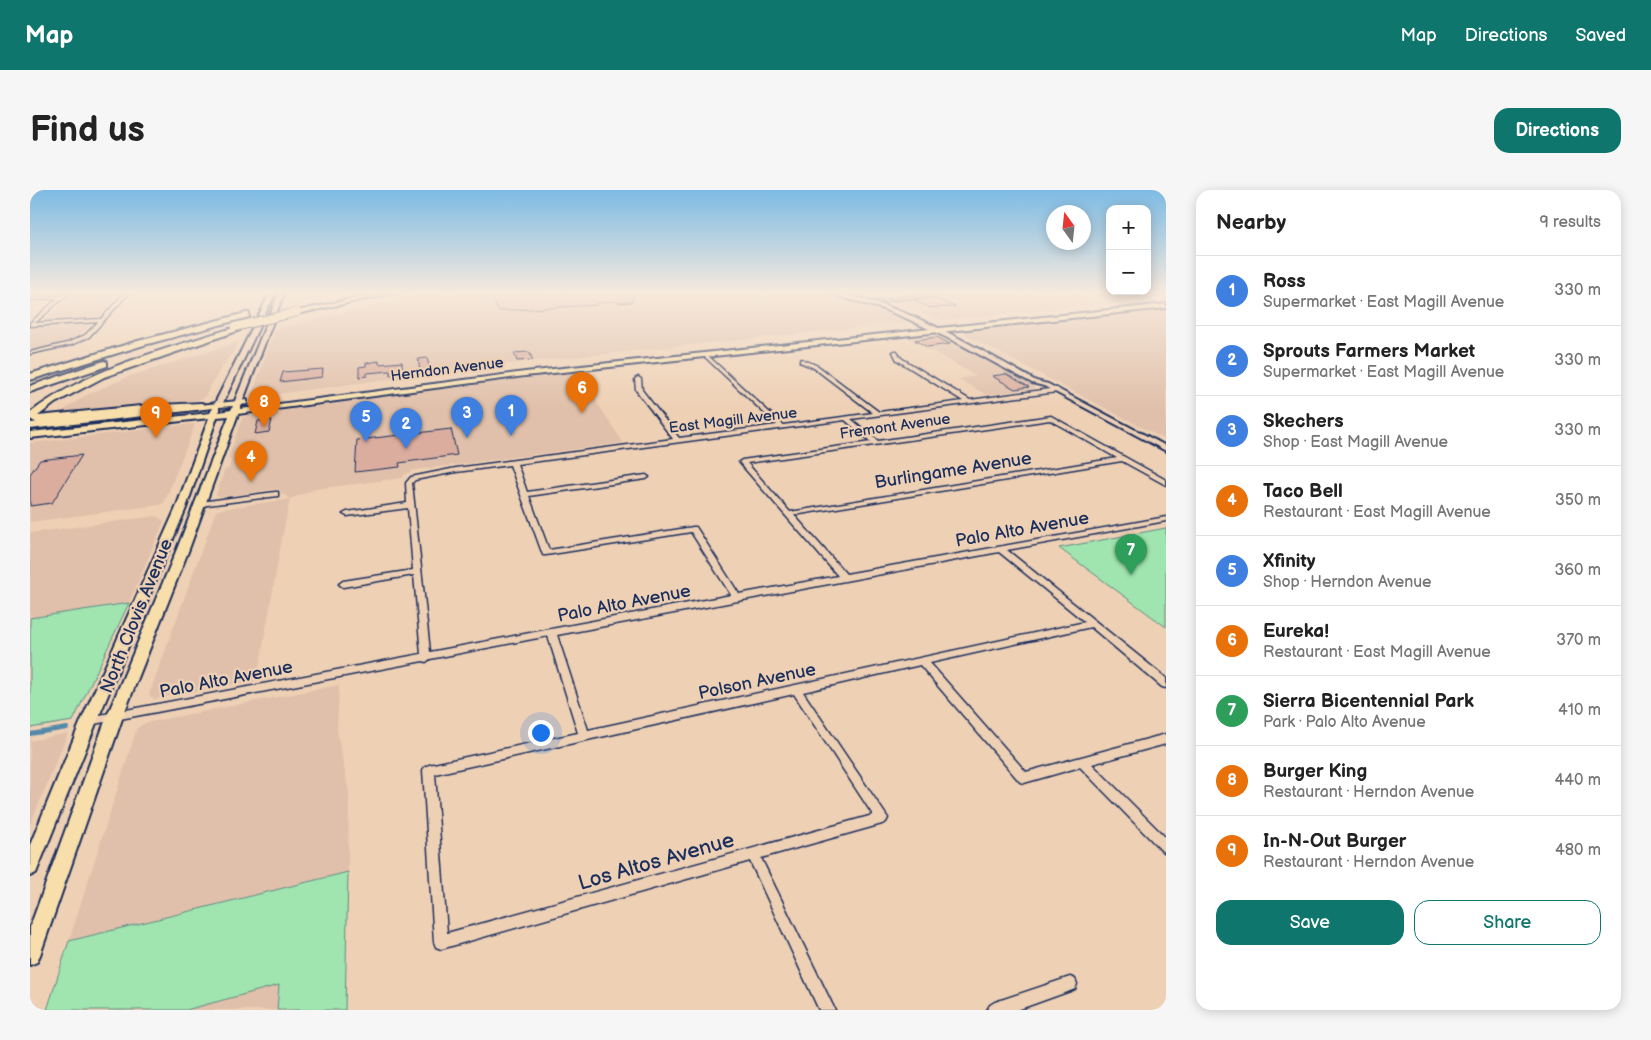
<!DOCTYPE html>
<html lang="en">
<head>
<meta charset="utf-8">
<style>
	:root { --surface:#fff; --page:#f6f6f6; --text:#222; --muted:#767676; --line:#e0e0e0; --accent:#0f766e }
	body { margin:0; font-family:"Balsamiq Sans",sans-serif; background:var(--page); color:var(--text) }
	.controls { position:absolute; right:15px; top:15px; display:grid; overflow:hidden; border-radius:10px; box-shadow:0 2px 12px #0003 }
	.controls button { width:45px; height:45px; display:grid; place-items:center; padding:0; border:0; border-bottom:1px solid var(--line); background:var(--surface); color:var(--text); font:25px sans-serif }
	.compass { position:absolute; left:1016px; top:15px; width:45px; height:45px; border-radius:50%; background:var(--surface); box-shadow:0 2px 12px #0003; rotate:345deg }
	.you { position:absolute; left:510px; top:542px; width:18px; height:18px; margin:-12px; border:4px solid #fff; border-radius:50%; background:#1a73e8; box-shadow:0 0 0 8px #1a73e833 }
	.badge { display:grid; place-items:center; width:32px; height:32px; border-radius:50%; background:var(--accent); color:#fff; font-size:16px; font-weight:700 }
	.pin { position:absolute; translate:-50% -41px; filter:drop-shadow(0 1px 2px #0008) }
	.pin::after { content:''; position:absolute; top:26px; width:18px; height:15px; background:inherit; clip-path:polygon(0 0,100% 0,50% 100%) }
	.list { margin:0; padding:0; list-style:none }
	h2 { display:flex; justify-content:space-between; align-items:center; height:65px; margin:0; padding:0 20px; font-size:21px }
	h2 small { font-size:16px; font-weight:400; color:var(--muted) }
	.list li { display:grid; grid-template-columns:32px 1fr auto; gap:15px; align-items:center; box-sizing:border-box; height:70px; padding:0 20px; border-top:1px solid var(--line) }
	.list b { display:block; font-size:19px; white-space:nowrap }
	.list p { margin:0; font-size:16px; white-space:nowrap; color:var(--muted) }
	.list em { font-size:16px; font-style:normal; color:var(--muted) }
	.actions { display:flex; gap:10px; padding:15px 20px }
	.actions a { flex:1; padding:11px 0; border:1px solid var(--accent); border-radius:15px; text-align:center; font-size:18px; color:var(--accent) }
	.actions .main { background:var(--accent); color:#fff }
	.map { position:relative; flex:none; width:1136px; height:820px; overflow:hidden; border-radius:15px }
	header { display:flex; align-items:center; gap:30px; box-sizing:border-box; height:70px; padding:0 25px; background:var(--accent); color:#fff }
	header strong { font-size:24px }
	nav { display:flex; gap:28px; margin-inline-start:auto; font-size:18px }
	.intro { display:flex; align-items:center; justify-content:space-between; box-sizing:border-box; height:120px; padding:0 30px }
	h1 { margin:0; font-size:35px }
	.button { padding:12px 22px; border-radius:15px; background:var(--accent); color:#fff; font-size:18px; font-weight:700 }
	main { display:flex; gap:30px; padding:0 30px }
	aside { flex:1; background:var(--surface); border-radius:15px; box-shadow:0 2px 12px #0003 }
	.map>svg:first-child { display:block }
	.built { fill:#e0c0aa }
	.green { fill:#a0e4af; stroke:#5e8a86 }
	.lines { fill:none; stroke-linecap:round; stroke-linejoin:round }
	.stream { stroke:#5589aa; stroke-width:4 }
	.building { fill:#daad9e; stroke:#1b2f5e }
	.minor-casing { stroke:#1b2f5e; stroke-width:3 }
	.secondary-casing { stroke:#1b2f5e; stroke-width:4 }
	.primary-casing { stroke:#1b2f5e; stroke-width:4 }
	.motorway-casing { stroke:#1b2f5e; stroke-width:4 }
	.minor { fill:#eed0b4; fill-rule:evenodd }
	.secondary { fill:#eed0b4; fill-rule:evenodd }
	.primary { fill:#f8deab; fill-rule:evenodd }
	.motorway { fill:#f8deab; fill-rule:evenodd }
	.motorway-bridge-casing { stroke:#1b2f5e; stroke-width:10; stroke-linecap:butt }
	.motorway-bridge { stroke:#f8deab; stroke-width:8 }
	.labels { text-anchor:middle; stroke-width:4.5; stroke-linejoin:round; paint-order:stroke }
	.far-street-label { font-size:15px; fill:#1b2f5e; stroke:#eed0b4 }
	.street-label { font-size:18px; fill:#1b2f5e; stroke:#eed0b4 }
	.near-street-label { font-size:21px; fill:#1b2f5e; stroke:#eed0b4 }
</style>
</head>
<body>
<header>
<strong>Map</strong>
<nav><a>Map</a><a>Directions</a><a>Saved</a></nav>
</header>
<div class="intro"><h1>Find us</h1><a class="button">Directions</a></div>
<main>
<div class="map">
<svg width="1136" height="820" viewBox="0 0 1136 820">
	<rect width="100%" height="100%" fill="#eed0b4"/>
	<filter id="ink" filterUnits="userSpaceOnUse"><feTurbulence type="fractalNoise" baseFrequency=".02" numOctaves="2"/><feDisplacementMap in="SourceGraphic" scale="10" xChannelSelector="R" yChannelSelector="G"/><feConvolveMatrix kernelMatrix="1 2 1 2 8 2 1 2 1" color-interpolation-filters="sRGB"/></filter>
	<g filter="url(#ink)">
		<g class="built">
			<polygon points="44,103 90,103 69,127 13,131"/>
			<polygon points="394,103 789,103 849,117 874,127 881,132 410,181 403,185 336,192 225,207 219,205 225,196 245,139"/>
			<polygon points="891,103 1045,103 1074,114 913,130 844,108"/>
			<polygon points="1061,103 1136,103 1136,108 1087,113"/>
			<polygon points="1136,119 1136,250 934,144 938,141"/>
			<polygon points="59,133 62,134 46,149 0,161 0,137"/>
			<polygon points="900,145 910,146 1005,197 1003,199 957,205 928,189 946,186 877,147"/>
			<polygon points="209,152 186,186 174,208 168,210 24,227 56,205 100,186"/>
			<polygon points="548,182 593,253 385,280 374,285 373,288 285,299 260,309 252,348 227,490 124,509 119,505 186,321 191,319 260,309 246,299 190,307 186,305 194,281 199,278 201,270 198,268 212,228 219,225 359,205"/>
			<polygon points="162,234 165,235 134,313 129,315 0,332 0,253"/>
			<polygon points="126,326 134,331 99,413 0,428 0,343"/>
			<polygon points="309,495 307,540 319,603 318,682 39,751 107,538 115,533"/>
			<polygon points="38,543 0,635 0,551"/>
			<polygon points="249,794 247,820 156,820"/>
		</g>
		<g class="green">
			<polygon points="1136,338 1136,437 1029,358"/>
			<polygon points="99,413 43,531 0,538 0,428"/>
			<polygon points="318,682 315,820 247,820 249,795 156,820 17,820 39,751"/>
		</g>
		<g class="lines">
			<polyline class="stream" points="0,544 37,538"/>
		</g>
		<g class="building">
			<polygon points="460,103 604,103 604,109 601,110 602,112 588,113 587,111 566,113 567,115 468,121"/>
			<polygon points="903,108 908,109 925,117 900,118 883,110"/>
			<polygon points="907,147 920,154 897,157 885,150"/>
			<polygon points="499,162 503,170 487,171 484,163"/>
			<polygon points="397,168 400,180 390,181 388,169"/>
			<polygon points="349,171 349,174 372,172 373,184 360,185 360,181 337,183 337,186 329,187 329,177 336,176 336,173"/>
			<polygon points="293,179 292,187 250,192 253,182"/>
			<polygon points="976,184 999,197 985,199 962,186"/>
			<polygon points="242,230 239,242 225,244 228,231"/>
			<polygon points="421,239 427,265 369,273 370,277 325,282 327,250"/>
			<polygon points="52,265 22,313 0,316 0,284 10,270"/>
		</g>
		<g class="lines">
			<defs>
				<g id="minor">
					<polygon points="34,103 39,103 5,133 71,129 94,103 99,103 59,147 41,155 0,164 0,162 37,153 55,145 68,132 0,136 0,133 28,108 0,110 0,108 31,106"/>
					<polygon points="906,103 922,103 848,112 846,111"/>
					<path d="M 865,161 L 867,161 L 871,168 L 940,210 L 1027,198 L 1030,200 L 1027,202 L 821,229 L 848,251 L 1021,226 L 1136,290 L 1136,295 L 1134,294 L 1092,271 L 764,325 L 816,384 L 1136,327 L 1136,331 L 977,360 L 1136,488 L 1136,498 L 1132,497 L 1061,437 L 900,473 L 996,582 L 1136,544 L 1136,554 L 1062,574 L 1136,648 L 1136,663 L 1132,661 L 1050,577 L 994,593 L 990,592 L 890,475 L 773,502 L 858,628 L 856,632 L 852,634 L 731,668 L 805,820 L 789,820 L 720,671 L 411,759 L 406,757 L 404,752 L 393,580 L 395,577 L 399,575 L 548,543 L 518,446 L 400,469 L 396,472 L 393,471 L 59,535 L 55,534 L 54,531 L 55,528 L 59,527 L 391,464 L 384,385 L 313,397 L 309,394 L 313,391 L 383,380 L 378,318 L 317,326 L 313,324 L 317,322 L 377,313 L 376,293 L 381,287 L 426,278 L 643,249 L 606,200 L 605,189 L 608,187 L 611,189 L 612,200 L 649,248 L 747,235 L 674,166 L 674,164 L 676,164 L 753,235 L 843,223 L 784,178 L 770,172 L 770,170 L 772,169 L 788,176 L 849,222 L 933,211 L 867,170 L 863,162 ZM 815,230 L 841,252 L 712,270 L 709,272 L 808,386 L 709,404 L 666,337 L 663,337 L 519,360 L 499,306 L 616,289 L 619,287 L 616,285 L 497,302 L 487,274 ZM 1020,230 L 1087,268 L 760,322 L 717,273 ZM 480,275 L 513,365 L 516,365 L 661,342 L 701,405 L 400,462 L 382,293 L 385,290 L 426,282 ZM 969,362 L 1055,432 L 558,540 L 527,445 ZM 764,504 L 843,625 L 417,743 L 405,584 Z"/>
					<polygon points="245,302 248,302 248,306 170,316 166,314 170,312"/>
					<polygon points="1040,787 1045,789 1047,794 1045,799 1040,801 987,820 957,820 960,815 965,812"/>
				</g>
				<g id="secondary">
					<polygon points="240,103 245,103 192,215 185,217 184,215"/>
					<polygon points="249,103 254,103 212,213 205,215 204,213"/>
					<path d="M 798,103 C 815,103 830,108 847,113 C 903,131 955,162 1006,191 L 1018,194 L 1136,256 L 1136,261 L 1014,196 L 1002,193 L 928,153 L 878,129 L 853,119 Z"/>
				</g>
				<path id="primary" d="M 1136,114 L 1136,118 L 495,186 L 208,224 L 159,359 L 93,526 L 10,765 L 7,772 L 0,775 L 0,737 L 77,526 L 147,359 L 199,226 L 187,227 L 156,318 L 67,531 L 6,683 L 0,686 L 0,655 L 51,531 L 146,318 L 179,228 L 0,248 L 0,242 L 180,223 L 183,218 L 0,239 L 0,233 L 217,210 L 217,214 L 210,215 L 210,219 L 495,182 ZM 203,216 L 201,220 L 189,222 L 189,217 Z"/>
				<g id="motorway">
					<polygon points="348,103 363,103 267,124 263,122"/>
					<polygon points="216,123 219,123 219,127 114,155 0,190 0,184 108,151"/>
					<path d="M 203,138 L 210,140 L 74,187 L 25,213 L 8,226 L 111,216 L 171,213 L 174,214 L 174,218 L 111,222 L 7,233 L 0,229 L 0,223 C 59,178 133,160 203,138 Z"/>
					<polygon points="74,171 77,172 77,176 0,202 0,196"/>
				</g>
			</defs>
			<use href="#minor" class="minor-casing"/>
			<use href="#secondary" class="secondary-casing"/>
			<use href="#primary" class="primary-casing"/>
			<use href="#motorway" class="motorway-casing"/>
			<use href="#minor" class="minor"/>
			<use href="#secondary" class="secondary"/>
			<use href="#primary" class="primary"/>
			<use href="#motorway" class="motorway"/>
			<defs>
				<polyline id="motorway-bridge" points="205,137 267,122"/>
			</defs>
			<use href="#motorway-bridge" class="motorway-bridge-casing"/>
			<use href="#motorway-bridge" class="motorway-bridge"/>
		</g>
	</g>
	<linearGradient id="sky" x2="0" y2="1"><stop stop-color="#7dbbe4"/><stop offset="0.47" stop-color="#f7eadd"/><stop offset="1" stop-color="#f7eadd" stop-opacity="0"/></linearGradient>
	<rect width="1136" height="218" fill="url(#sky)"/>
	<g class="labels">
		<g class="far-street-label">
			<text transform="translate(417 179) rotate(-7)" y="5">Herndon Avenue</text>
			<text transform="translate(703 230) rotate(-7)" y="5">East Magill Avenue</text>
			<text transform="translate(865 236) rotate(-8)" y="5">Fremont Avenue</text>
		</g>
		<g class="street-label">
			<text transform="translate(923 280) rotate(-9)" y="6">Burlingame Avenue</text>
			<text transform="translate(992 339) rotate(-10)" y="6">Palo Alto Avenue</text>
			<text transform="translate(594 413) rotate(-11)" y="6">Palo Alto Avenue</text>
			<text transform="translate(106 426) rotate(-68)" y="6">North Clovis Avenue</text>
			<text transform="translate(196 489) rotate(-11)" y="6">Palo Alto Avenue</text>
			<text transform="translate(727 491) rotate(-12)" y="6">Polson Avenue</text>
		</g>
		<g class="near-street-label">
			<text transform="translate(626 671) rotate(-16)" y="7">Los Altos Avenue</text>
		</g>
	</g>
</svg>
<div class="controls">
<button>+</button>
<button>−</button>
</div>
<svg class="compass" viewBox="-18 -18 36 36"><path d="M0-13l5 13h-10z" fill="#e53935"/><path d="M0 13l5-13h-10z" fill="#767676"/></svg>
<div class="you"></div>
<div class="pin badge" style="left:481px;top:246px;background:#3f7fe0">1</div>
<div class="pin badge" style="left:376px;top:259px;background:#3f7fe0">2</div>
<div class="pin badge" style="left:437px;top:248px;background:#3f7fe0">3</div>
<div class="pin badge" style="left:221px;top:292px;background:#e8710a">4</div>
<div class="pin badge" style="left:336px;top:252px;background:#3f7fe0">5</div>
<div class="pin badge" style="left:552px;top:223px;background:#e8710a">6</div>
<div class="pin badge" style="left:1101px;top:385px;background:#2e9e5b">7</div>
<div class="pin badge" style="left:234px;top:237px;background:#e8710a">8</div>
<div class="pin badge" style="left:126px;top:248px;background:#e8710a">9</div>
</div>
<aside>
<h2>Nearby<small>9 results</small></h2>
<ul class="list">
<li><span class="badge" style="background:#3f7fe0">1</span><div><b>Ross</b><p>Supermarket · East Magill Avenue</p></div><em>330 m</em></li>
<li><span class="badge" style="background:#3f7fe0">2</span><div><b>Sprouts Farmers Market</b><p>Supermarket · East Magill Avenue</p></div><em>330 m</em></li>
<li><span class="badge" style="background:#3f7fe0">3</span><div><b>Skechers</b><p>Shop · East Magill Avenue</p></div><em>330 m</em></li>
<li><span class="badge" style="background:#e8710a">4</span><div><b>Taco Bell</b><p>Restaurant · East Magill Avenue</p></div><em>350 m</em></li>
<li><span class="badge" style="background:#3f7fe0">5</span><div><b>Xfinity</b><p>Shop · Herndon Avenue</p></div><em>360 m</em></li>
<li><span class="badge" style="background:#e8710a">6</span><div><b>Eureka!</b><p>Restaurant · East Magill Avenue</p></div><em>370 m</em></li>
<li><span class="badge" style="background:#2e9e5b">7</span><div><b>Sierra Bicentennial Park</b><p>Park · Palo Alto Avenue</p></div><em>410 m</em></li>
<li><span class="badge" style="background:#e8710a">8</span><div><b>Burger King</b><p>Restaurant · Herndon Avenue</p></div><em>440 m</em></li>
<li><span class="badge" style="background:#e8710a">9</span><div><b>In-N-Out Burger</b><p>Restaurant · Herndon Avenue</p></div><em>480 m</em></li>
</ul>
<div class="actions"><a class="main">Save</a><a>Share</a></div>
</aside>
</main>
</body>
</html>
